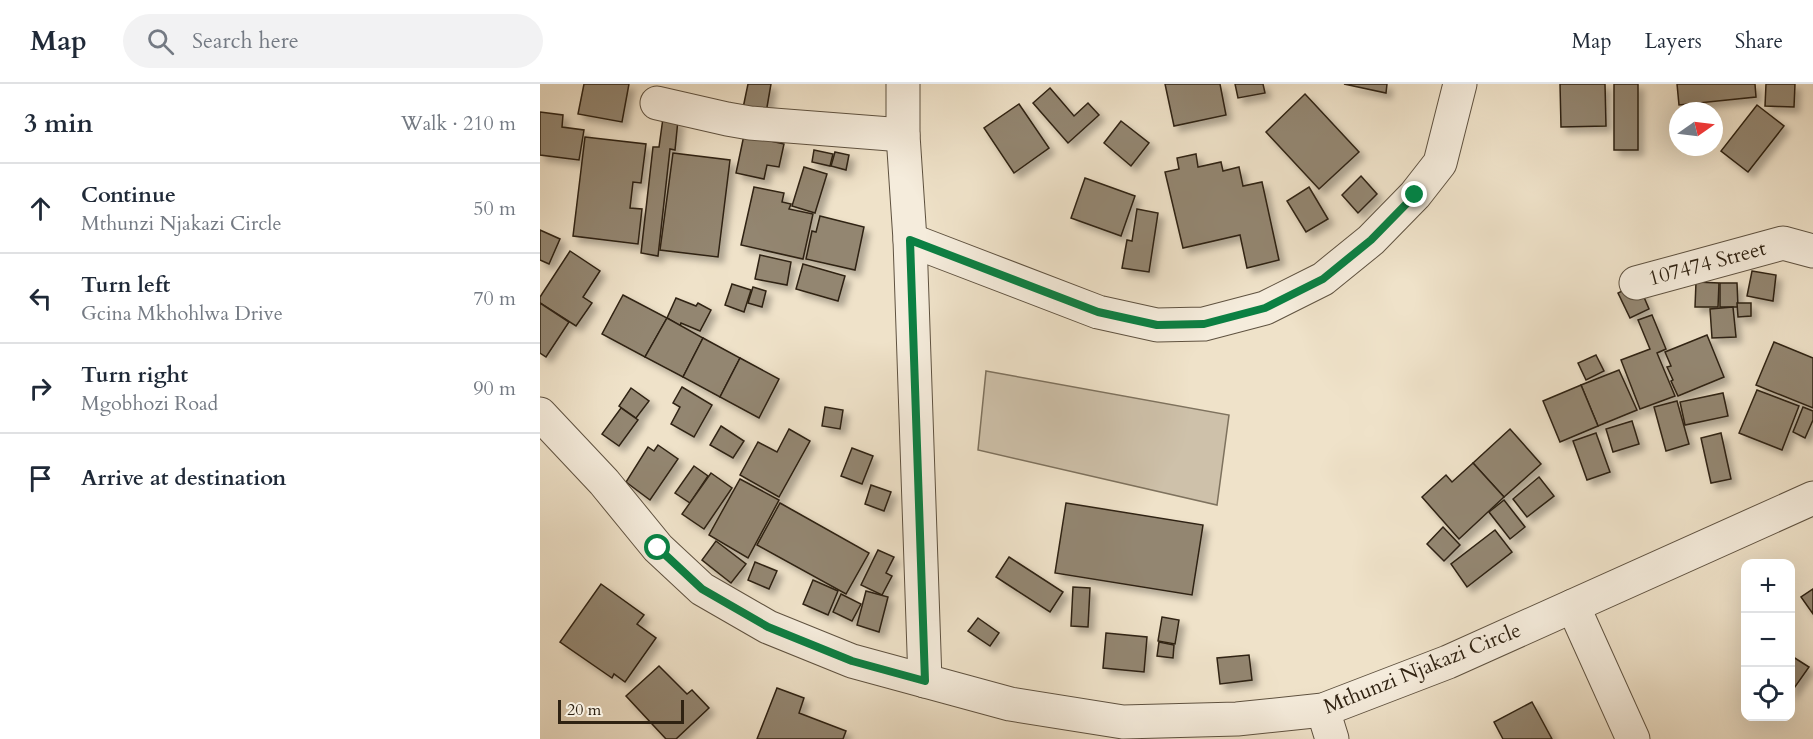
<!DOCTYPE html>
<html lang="en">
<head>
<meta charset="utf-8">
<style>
	:root { --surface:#fff; --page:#f2f2f3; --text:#1f2937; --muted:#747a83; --line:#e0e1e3 }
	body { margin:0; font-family:Cardo,serif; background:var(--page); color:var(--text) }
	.controls { position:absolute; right:18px; bottom:18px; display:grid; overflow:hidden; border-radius:12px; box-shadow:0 6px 24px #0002 }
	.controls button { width:54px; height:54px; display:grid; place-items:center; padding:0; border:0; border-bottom:2px solid var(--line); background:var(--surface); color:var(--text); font:30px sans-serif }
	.compass { position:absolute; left:1129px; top:18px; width:54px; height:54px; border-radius:50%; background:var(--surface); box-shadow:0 6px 24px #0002; rotate:76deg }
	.scale { position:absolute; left:18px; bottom:15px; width:126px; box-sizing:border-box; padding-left:6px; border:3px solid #2f2212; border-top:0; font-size:16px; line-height:21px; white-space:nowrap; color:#2f2212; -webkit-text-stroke:4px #f5ecdc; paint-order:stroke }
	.stop { position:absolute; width:18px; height:18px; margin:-14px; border:4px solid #0b8043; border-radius:50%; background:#fff }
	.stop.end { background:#0b8043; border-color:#fff; box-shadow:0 2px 6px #0008 }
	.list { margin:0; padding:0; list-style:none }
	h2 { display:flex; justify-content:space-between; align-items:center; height:78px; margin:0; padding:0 24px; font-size:26px }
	h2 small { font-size:20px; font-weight:400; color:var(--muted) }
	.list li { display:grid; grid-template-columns:39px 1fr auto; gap:18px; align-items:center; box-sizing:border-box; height:90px; padding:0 24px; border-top:2px solid var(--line) }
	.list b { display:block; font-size:22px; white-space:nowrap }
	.list p { margin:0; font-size:20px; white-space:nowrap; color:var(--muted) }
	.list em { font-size:20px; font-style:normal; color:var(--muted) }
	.icon { flex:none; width:33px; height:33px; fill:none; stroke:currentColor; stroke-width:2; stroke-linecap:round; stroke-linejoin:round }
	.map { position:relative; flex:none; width:1273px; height:655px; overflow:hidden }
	header { display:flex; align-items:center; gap:36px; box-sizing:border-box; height:84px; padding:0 30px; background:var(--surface); border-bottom:2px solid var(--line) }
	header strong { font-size:28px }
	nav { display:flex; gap:33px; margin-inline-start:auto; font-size:21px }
	.search { width:420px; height:54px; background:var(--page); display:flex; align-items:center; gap:15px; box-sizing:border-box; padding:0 21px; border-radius:33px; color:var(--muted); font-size:22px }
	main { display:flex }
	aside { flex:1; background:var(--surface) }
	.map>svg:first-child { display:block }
	.green { fill:#cec1aa; stroke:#7e725e; stroke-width:1.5 }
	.building { fill:#938671; stroke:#2f2212; stroke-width:1.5; filter:url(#shadow) }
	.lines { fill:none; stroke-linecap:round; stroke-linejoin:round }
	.minor-casing { stroke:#5f5240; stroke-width:35 }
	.minor { stroke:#f5ecdc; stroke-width:33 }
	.route { stroke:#0b8043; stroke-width:8 }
	.labels { text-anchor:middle; stroke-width:4.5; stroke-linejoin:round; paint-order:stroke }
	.street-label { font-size:21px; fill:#2f2212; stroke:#f5ecdc }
</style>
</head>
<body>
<header>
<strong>Map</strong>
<div class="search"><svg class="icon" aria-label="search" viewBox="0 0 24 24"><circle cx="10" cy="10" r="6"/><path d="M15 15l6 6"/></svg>Search here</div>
<nav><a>Map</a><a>Layers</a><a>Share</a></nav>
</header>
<main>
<aside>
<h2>3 min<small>Walk · 210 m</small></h2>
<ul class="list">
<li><svg class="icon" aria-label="ahead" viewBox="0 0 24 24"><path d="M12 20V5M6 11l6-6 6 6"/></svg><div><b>Continue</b><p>Mthunzi Njakazi Circle</p></div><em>50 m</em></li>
<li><svg class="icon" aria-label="left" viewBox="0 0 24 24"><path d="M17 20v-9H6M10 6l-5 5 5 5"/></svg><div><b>Turn left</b><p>Gcina Mkhohlwa Drive</p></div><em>70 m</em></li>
<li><svg class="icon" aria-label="right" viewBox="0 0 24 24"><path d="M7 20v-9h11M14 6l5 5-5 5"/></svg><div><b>Turn right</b><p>Mgobhozi Road</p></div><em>90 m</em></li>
<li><svg class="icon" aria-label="arrive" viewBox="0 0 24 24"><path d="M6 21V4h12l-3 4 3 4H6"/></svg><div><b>Arrive at destination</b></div></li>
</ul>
</aside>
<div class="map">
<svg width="1273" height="655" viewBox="0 0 1273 655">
	<defs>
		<filter id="shadow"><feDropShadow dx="5.5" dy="5.5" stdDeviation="3" flood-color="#0004"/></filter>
	</defs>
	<rect width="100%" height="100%" fill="#efe2c9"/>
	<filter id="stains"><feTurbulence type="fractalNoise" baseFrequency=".00333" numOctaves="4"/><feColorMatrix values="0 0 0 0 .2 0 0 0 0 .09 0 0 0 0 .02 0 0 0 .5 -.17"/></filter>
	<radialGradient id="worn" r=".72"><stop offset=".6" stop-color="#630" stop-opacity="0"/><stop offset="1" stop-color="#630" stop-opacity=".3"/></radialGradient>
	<polygon class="green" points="446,287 689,331 677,421 438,366"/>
	<g class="building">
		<polygon points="44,0 89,0 82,38 38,30"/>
		<polygon points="208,0 231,0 226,29 203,24"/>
		<polygon points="625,0 680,0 686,31 634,42"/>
		<polygon points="695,0 723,0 725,9 698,14"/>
		<polygon points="804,0 847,0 846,9"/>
		<polygon points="1020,0 1065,0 1066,42 1021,43"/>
		<rect x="1074" y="0" width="24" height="66"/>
		<polygon points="1137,0 1215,0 1216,13 1139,21"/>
		<polygon points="1226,0 1255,0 1254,23 1225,22"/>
		<polygon points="510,4 534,32 548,19 559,31 528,59 493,19"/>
		<polygon points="765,10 819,68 779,105 726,48"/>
		<polygon points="479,20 509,64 474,89 444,44"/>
		<polygon points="1217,21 1244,42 1208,88 1181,67"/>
		<polygon points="0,28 23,31 22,43 44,46 39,76 0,71"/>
		<polygon points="123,34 138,36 135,66 130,65 118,172 101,169 113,63 119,63"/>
		<polygon points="581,37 609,59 591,82 564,59"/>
		<polygon points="204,51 244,60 239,83 227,81 224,95 196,89"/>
		<polygon points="45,53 106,60 101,99 93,98 90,124 102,125 98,160 33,152"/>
		<polygon points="274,66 293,70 290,82 272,78"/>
		<polygon points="295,68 309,71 306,86 291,82"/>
		<polygon points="133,69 190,76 178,173 120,166"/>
		<polygon points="656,70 658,83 681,78 683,87 699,83 703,102 722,98 739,176 707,184 700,151 643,164 625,88 639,85 637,74"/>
		<polygon points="264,83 287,90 275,129 252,122"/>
		<polygon points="821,92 837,110 818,129 802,111"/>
		<polygon points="545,94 595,112 581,152 531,134"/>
		<polygon points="214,103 244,109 242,118 251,120 249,125 273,130 263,175 201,161"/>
		<polygon points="769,103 788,135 766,148 747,117"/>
		<polygon points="597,125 618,129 609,188 582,184 587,156 592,157"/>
		<polygon points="280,132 324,143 315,186 266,175 272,147 276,148"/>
		<polygon points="0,146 20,155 9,180 0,176"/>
		<polygon points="30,167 60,187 43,213 52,219 36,242 0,219 0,213"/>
		<polygon points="220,171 251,178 247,201 215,195"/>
		<polygon points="263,180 305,192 298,217 256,205"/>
		<polygon points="1212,187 1236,191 1233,217 1207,212"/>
		<polygon points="1156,198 1179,199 1178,223 1155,223"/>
		<polygon points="1098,199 1109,225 1090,234 1078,209"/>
		<polygon points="1180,199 1197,199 1198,223 1180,223"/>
		<polygon points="192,200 211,206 204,228 185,221"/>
		<polygon points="213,203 226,207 222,223 208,219"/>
		<polygon points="83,211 127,234 105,273 62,250"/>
		<polygon points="136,214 156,222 158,219 171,226 160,247 141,239 140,242 127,234"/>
		<polygon points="0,219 29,238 6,273 0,269"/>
		<polygon points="1197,219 1211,219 1211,232 1198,233"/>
		<polygon points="1193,223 1196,253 1172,254 1170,225"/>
		<polygon points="1112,231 1126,265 1117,269 1135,312 1100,325 1081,276 1110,265 1098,236"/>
		<polygon points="127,234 163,254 143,293 105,273"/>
		<polygon points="1167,251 1184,293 1138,312 1131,297 1133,296 1127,283 1131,282 1125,268"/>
		<polygon points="163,254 200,274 180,313 143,293"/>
		<polygon points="1234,258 1273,274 1273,324 1216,301"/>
		<polygon points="1056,271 1064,287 1046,296 1038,279"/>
		<polygon points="200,274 239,295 219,334 180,313"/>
		<polygon points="1079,286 1097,326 1058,342 1041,301"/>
		<polygon points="1041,301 1058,342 1020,358 1003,317"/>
		<polygon points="142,303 172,321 154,353 131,340 140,323 133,319"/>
		<polygon points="91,304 109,317 96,334 79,322"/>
		<polygon points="1217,306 1259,322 1242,366 1199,349"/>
		<polygon points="1183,309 1188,332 1145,341 1140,318"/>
		<polygon points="1137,317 1149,360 1126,367 1114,323"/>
		<polygon points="285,323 303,326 300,345 282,342"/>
		<polygon points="1263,323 1273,327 1273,336 1265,354 1253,348"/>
		<polygon points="81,324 98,336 79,362 62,350"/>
		<polygon points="1092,337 1099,360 1073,368 1066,345"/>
		<polygon points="181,342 204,357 193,374 170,361"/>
		<polygon points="249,345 270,357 239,413 200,391 218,358 237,368"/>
		<polygon points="970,345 1001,380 964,413 933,379"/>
		<polygon points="1056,349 1070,388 1047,396 1033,357"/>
		<polygon points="1181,349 1191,395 1171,399 1161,354"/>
		<polygon points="118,361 138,375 110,416 86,398 108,363 114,367"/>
		<polygon points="312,364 333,372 322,400 301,392"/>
		<polygon points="933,379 964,413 919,455 882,413 906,391 912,398"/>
		<polygon points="154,382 168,392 150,419 135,409"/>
		<polygon points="171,389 192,404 164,445 142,430"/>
		<polygon points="999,393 1014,412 987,433 973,415"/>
		<polygon points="200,395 239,416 208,474 169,451"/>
		<polygon points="331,401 351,408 344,427 325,420"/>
		<polygon points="964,416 985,443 970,455 949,428"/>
		<polygon points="240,419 329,469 306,510 217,461"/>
		<polygon points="526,419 663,441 652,511 515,489"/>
		<polygon points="903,443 920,461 904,477 887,460"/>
		<polygon points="955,446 972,468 927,503 911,480"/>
		<polygon points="176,457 206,480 191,499 162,476"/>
		<polygon points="338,466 354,473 346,489 352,492 342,511 321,501"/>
		<polygon points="469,473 523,508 510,528 456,493"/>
		<polygon points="215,478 237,487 229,505 208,496"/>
		<polygon points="273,496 298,507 288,531 263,520"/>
		<polygon points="61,500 104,531 97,540 116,554 85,598 74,590 72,594 20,558"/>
		<polygon points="533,503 550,504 548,543 531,542"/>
		<polygon points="1273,505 1273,530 1261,513"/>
		<polygon points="326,507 348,513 339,548 317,541"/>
		<polygon points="301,510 321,520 312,537 293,528"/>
		<polygon points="622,533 639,536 635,560 618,557"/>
		<polygon points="438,534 459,549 450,562 428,547"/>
		<polygon points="566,549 607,553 604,588 563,584"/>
		<polygon points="619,558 634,561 633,574 617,572"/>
		<polygon points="709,571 712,596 680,600 677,574"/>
		<polygon points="1250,571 1269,583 1250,610"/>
		<polygon points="119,582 147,610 152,606 169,624 136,655 126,655 86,612"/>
		<polygon points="237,604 264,614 259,629 306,647 303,655 217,655"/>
		<polygon points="992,618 1012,655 963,655 954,638"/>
	</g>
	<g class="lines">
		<defs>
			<g id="minor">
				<polyline points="363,0 363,51 370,156 385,597"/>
				<polyline points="117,19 187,35 210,39 363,51"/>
				<polyline points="370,156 558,228 617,241 664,240 725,224 783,195 831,156 875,111 900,79 920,0"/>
				<polyline points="1096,199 1243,159 1273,167"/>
				<polyline points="0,330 64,398 118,464 162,505 228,543 312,577 470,620 583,638 697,635 783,626 908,578 1273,414"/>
				<polyline points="1033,522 1093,655"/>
				<polyline points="783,626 792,655"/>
			</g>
		</defs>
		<use href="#minor" class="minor-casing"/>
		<use href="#minor" class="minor"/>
	</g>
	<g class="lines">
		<polyline class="route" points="118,464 162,505 228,543 312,577 385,597 370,156 558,228 617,241 664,240 725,224 783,195 831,156 875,111"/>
	</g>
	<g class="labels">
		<g class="street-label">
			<text transform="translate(1167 179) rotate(-15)" y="7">107474 Street</text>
			<text transform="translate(882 584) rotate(-22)" y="7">Mthunzi Njakazi Circle</text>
		</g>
	</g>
	<rect width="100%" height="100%" filter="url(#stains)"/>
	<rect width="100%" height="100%" fill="url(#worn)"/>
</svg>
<div class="controls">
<button>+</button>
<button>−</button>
<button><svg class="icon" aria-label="locate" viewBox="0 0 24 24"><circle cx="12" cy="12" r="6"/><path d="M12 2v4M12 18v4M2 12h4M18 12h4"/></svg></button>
</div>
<svg class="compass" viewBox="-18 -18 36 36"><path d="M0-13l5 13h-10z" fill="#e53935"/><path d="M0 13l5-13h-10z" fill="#747a83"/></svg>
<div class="scale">20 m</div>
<div class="stop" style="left:118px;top:464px"></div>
<div class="stop end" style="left:875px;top:111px"></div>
</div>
</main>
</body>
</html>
